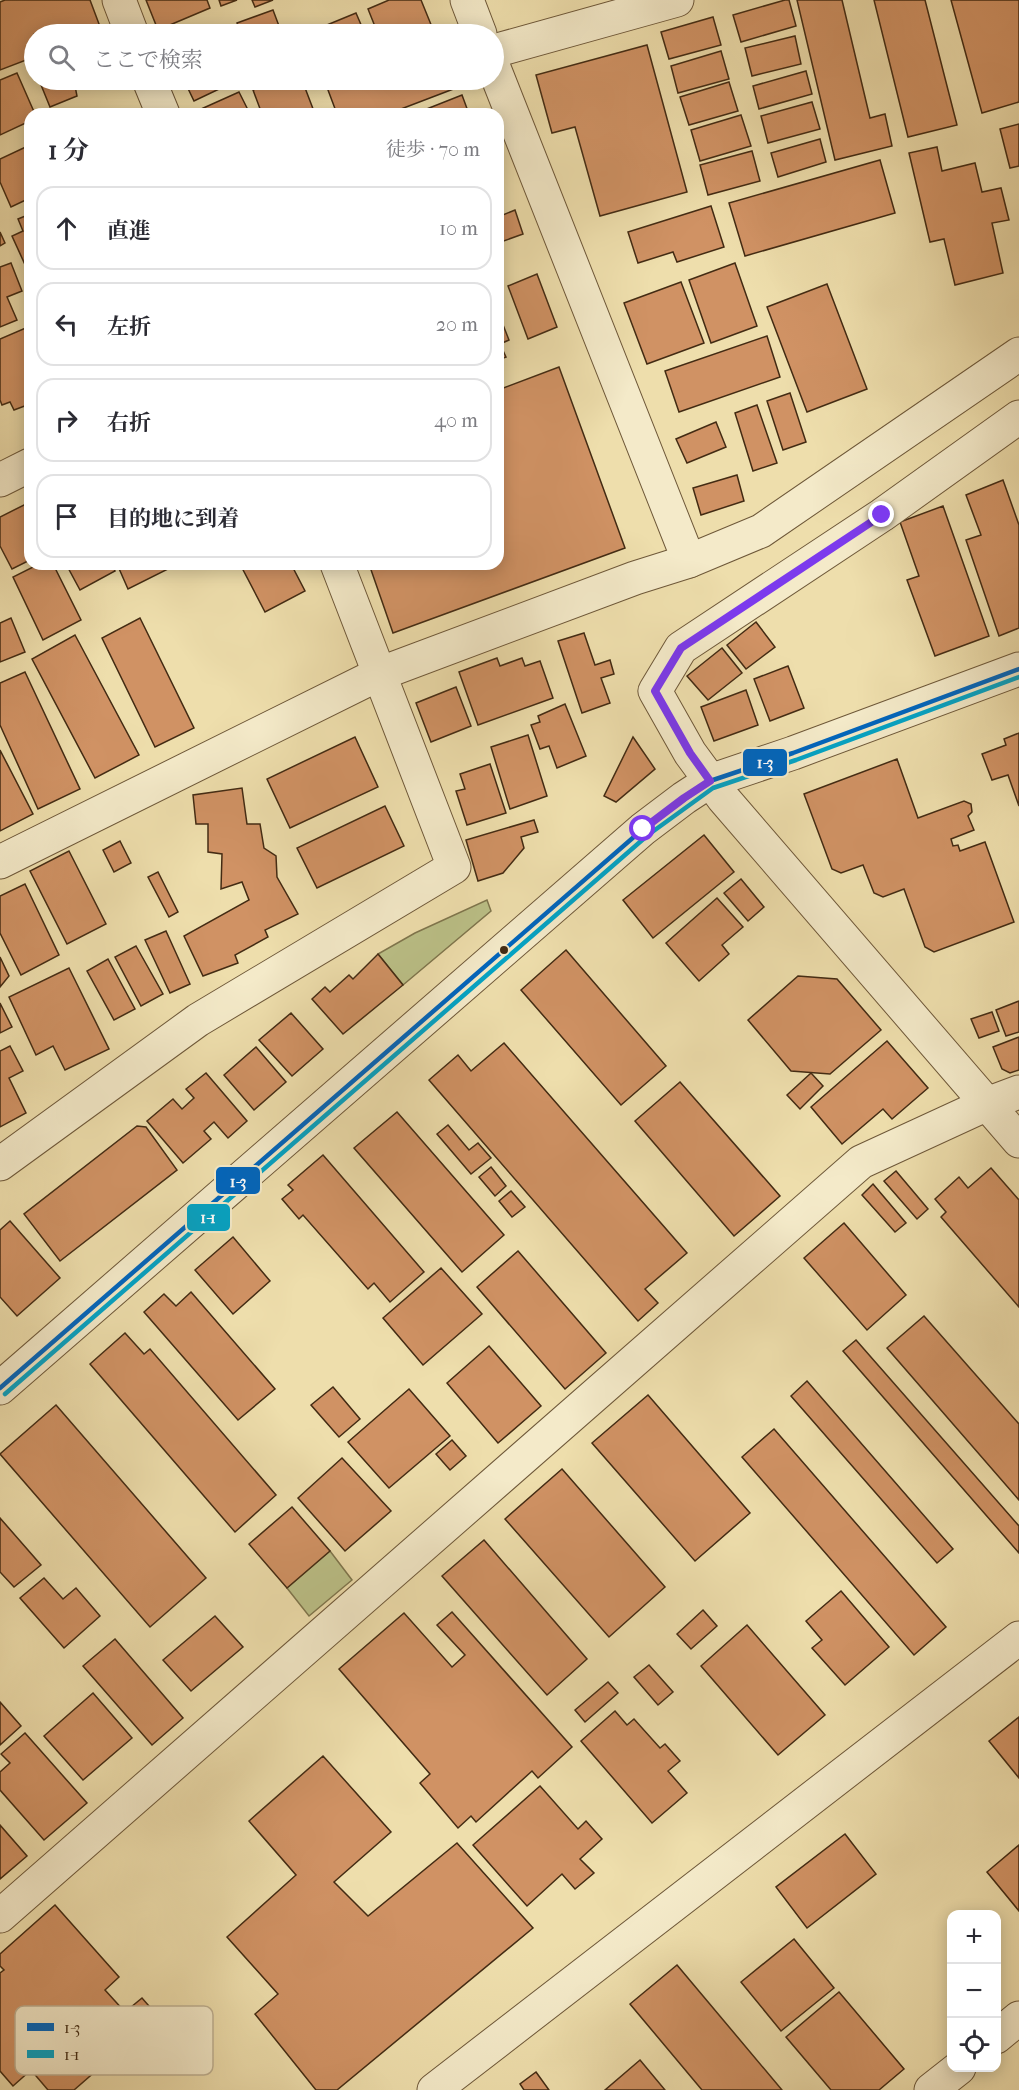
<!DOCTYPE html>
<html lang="ja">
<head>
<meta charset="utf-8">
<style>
	:root { --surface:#fff; --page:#f2f2f3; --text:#2b2b33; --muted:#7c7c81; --line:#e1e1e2 }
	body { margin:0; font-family:"IM FELL French Canon","Noto Serif JP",serif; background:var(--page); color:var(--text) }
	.controls { position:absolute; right:18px; bottom:18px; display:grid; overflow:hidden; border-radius:12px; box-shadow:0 3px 15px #0003 }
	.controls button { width:54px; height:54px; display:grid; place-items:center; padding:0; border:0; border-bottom:2px solid var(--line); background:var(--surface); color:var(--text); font:30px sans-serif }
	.stop { position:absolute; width:18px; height:18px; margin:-14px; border:4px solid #7c3aed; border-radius:50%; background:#fff }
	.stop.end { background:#7c3aed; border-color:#fff; box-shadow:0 2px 6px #0008 }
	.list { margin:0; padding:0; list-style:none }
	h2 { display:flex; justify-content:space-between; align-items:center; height:78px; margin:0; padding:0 24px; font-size:26px }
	h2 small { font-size:20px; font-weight:400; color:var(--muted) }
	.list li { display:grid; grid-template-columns:39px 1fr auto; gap:18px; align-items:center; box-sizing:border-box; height:84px; margin:0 12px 12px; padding:0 12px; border:2px solid var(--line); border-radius:18px }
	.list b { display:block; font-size:22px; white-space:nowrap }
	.list em { font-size:20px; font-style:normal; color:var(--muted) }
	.icon { flex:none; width:33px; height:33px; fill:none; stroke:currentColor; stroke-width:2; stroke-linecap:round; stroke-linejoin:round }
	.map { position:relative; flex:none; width:1019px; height:2090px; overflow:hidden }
	.search { position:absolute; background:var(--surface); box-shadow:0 3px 15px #0003; left:24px; top:24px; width:480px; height:66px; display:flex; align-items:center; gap:15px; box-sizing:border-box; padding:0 21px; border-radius:33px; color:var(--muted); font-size:22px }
	.panel { position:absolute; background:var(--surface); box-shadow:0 3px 15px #0003; left:24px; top:108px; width:480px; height:462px; border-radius:18px }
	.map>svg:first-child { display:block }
	.green { fill:#bbc087; stroke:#7f764d; stroke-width:1.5 }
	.building { fill:#d09264; stroke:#432b13; stroke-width:1.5 }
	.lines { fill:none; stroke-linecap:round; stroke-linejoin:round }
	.minor-casing { stroke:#6e5839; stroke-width:35 }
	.minor { stroke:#f4eac9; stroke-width:33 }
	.bus-1-casing { stroke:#f4eac9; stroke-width:9 }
	.bus-2-casing { stroke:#f4eac9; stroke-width:9 }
	.bus-1 { stroke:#0065bd; stroke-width:4.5 }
	.bus-2 { stroke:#03a3c5; stroke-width:4.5 }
	.route { stroke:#7c3aed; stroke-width:8 }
	.bus-dot { fill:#432b13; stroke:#f4eac9; stroke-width:2 }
	.key { fill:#f4eac9; stroke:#bfb192; stroke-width:1.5 }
	.key-label { font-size:16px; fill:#432b13 }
	.line-badge { stroke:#f4eac9; stroke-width:2 }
	.badge-label { font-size:16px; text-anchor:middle; font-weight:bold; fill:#fff }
</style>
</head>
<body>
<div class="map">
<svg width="1019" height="2090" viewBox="0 0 1019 2090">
	<rect width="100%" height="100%" fill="#eedeac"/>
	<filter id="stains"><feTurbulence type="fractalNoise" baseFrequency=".00333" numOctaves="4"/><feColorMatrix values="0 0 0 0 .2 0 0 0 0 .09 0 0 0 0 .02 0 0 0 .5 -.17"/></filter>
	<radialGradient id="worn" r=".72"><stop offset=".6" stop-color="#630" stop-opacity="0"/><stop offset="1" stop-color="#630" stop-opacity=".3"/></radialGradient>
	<g class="green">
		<polygon points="487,900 491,911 403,985 378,954 415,933"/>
		<polygon points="330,1551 352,1580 309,1616 287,1588"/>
	</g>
	<g class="building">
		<polygon points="5,0 90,0 102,32 94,34 34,34 34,57 0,70 0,2"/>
		<polygon points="146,0 207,0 210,8 158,30"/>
		<polygon points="219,0 237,0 221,6"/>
		<polygon points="252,0 273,0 255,7"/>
		<polygon points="389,0 421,0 432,27 412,34 378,34 368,9"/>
		<polygon points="785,0 789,0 796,26 741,42 733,15"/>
		<polygon points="797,0 842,0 870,118 885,114 892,146 835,160"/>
		<polygon points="874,0 925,0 957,125 908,137"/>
		<polygon points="951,0 1019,0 1019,102 982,113"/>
		<polygon points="273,10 282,34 241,34 237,23"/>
		<polygon points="356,13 365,34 305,34"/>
		<polygon points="713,17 721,45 669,59 661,32"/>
		<polygon points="795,36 801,64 752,76 745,48"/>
		<polygon points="647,45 687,192 600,216 575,127 552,133 536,75"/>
		<polygon points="721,51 729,79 678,93 671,66"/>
		<polygon points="806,71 812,94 759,109 753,86"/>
		<polygon points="17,73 35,114 30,114 30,121 0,135 0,80"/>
		<polygon points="39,80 94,80 75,86 77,96 50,107"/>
		<polygon points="184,80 238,80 194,101"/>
		<polygon points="280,80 302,80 315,114 262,114 253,90"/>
		<polygon points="331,80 453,80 456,88 388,114 337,114 325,82"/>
		<polygon points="729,82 738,111 689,125 680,97"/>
		<polygon points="239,92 250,114 190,114"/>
		<polygon points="462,95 469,114 414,114"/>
		<polygon points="812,102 820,129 768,143 761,116"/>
		<polygon points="741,115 751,146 700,161 691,130"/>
		<polygon points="1019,124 1019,166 1010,168 1000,129"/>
		<polygon points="820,139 826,162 778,177 771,153"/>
		<polygon points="30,145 30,198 11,207 0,182 0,159"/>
		<polygon points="937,147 942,171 975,163 982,192 1001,188 1009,220 992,223 1003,273 955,285 944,239 930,242 909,153"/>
		<polygon points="752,151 760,181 708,195 700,165"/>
		<polygon points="880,160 895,213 745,256 729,203"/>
		<polygon points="711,206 724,247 677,262 673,252 638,263 628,232"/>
		<polygon points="515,210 523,234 498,243 498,217"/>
		<polygon points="30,214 30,268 27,269 12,236 23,231 18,219"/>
		<polygon points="0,232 5,243 0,246"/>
		<polygon points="11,263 22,291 7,297 17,320 0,327 0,267"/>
		<polygon points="735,263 757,326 711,343 689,280"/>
		<polygon points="537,274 557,327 528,339 508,286"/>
		<polygon points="681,282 704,343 647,364 624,303"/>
		<polygon points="827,284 867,389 807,412 767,307"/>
		<polygon points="498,312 509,340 500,344 506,357 498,360"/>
		<polygon points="28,327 30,332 30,404 14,410 10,402 2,405 0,400 0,339"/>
		<polygon points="767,336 780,377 679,412 665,371"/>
		<polygon points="559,367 625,548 393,633 369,564 498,564 498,478 501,477 498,468 498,390"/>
		<polygon points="790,393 806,442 783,450 767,401"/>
		<polygon points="757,405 777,463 753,471 735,413"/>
		<polygon points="716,422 726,447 687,463 676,439"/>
		<polygon points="737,475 744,501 701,515 693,488"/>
		<polygon points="1003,480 1019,525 1019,628 999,636 966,540 981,535 966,495"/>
		<polygon points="26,504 30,513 30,560 12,569 0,546 0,517"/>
		<polygon points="943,506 989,636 935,656 907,580 919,576 900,522"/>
		<polygon points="39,564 53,564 81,620 43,640 13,577"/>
		<polygon points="66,564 111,564 115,571 80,590"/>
		<polygon points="117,564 165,564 168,569 128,589"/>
		<polygon points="240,564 291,564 305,591 265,612"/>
		<polygon points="11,618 25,652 0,662 0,623"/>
		<polygon points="140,618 194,728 155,747 102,638"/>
		<polygon points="756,622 775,647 746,669 727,645"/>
		<polygon points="584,633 595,665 610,660 614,674 601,678 610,703 582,713 558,641"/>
		<polygon points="75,635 139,755 95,778 32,659"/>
		<polygon points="722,648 742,673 708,700 687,676"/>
		<polygon points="497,658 500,666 522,658 525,666 540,661 553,698 478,725 459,672"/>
		<polygon points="788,666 804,708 770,721 754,679"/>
		<polygon points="25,672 80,789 38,809 0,725 0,683"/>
		<polygon points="456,687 471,726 431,742 416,703"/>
		<polygon points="746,690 758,725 714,741 701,707"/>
		<polygon points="565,704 586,756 557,768 549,746 540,749 531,725 540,722 538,716"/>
		<polygon points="1019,733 1019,806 1008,775 992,780 982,754 1006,745 1004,739"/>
		<polygon points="528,735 547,796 510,809 491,747"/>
		<polygon points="355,737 378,787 290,828 267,779"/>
		<polygon points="633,737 655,769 616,802 604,796"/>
		<polygon points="0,750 33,814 0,831"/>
		<polygon points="897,759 918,818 964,801 971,804 972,812 968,816 974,830 951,839 953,846 958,845 960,851 985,842 1014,922 934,952 925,947 904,889 883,897 874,893 863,865 841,873 832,869 804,794"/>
		<polygon points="490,764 506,813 467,825 456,791 465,789 460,774"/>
		<polygon points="242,788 247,824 260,824 264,848 276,856 277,877 298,914 265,930 268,937 235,955 238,963 203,976 184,936 249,900 242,882 221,889 222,854 208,852 208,824 196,824 193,795"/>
		<polygon points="385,806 404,846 317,888 297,848"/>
		<polygon points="534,820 538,832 521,837 524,848 503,873 478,881 466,840"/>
		<polygon points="704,835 734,872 653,938 623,900"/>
		<polygon points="120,841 131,863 114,872 103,850"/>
		<polygon points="69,851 106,924 67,944 30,871"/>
		<polygon points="158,872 178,912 169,917 148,877"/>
		<polygon points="741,879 764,907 748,921 724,893"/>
		<polygon points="25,884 59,955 21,975 0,933 0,896"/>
		<polygon points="717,898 743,927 722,945 729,954 699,981 666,943"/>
		<polygon points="166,931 190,984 170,993 145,940"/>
		<polygon points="136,946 163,994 141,1006 115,957"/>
		<polygon points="566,950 666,1066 621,1105 521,990"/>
		<polygon points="378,954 403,985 343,1034 312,999 325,987 330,992 349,975 353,979"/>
		<polygon points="0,957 9,976 0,987"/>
		<polygon points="108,959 135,1009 114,1020 87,971"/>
		<polygon points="69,968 109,1049 65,1070 53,1046 36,1055 9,997"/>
		<polygon points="798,976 837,979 881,1030 830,1074 791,1071 748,1020"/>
		<polygon points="1019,1001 1019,1032 1006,1036 996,1010"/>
		<polygon points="0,1003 12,1027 0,1033"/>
		<polygon points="992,1012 999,1031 979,1038 971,1019"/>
		<polygon points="291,1013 323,1049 292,1076 259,1040"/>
		<polygon points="1019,1037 1019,1070 1010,1073 1002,1069 993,1047"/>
		<polygon points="887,1041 928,1088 892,1119 883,1109 842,1144 811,1107"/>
		<polygon points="504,1043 687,1253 645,1289 658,1303 638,1321 429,1080 458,1055 471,1071"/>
		<polygon points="10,1046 23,1071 9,1078 26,1113 0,1127 0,1051"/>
		<polygon points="256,1047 286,1082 254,1110 224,1075"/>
		<polygon points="206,1073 247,1121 228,1138 214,1122 204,1131 211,1139 183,1163 147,1121 173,1099 182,1109 194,1098 186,1089"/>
		<polygon points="811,1073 823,1086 800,1109 787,1095"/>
		<polygon points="680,1082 780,1196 734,1236 635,1121"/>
		<polygon points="397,1112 504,1235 462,1272 354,1148"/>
		<polygon points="448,1125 469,1150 478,1143 491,1158 471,1174 437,1134"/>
		<polygon points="137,1126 146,1127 177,1170 60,1261 24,1214"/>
		<polygon points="323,1155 424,1272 390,1302 374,1283 368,1289 303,1215 299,1219 282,1199 293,1190 288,1185"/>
		<polygon points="491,1167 506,1186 495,1196 479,1177"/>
		<polygon points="991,1168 1019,1200 1019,1307 941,1217 946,1212 935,1199 959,1177 968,1188"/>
		<polygon points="896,1171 928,1209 917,1219 884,1181"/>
		<polygon points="873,1184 906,1223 895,1232 862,1195"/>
		<polygon points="511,1191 525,1207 512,1217 499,1201"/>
		<polygon points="10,1221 60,1278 17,1316 0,1297 0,1230"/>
		<polygon points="844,1223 906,1295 867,1330 804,1258"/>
		<polygon points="233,1237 270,1281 233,1314 195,1270"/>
		<polygon points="518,1251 606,1353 565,1389 477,1287"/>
		<polygon points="441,1268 482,1314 423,1365 383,1318"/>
		<polygon points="191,1292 275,1389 238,1420 144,1312 164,1294 176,1306"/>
		<polygon points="924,1316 1019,1424 1019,1500 887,1348"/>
		<polygon points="125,1333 144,1354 150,1349 276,1495 235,1532 90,1364"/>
		<polygon points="856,1340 1019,1526 1019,1553 843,1351"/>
		<polygon points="489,1346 541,1406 498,1443 447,1383"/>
		<polygon points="807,1381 953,1549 937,1563 791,1396"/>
		<polygon points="333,1387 360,1419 339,1437 311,1405"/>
		<polygon points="409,1389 450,1436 389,1488 348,1442"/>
		<polygon points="648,1395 750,1513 695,1561 592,1443"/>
		<polygon points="56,1405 206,1578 150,1627 0,1454"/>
		<polygon points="774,1429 946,1627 914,1655 742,1457"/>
		<polygon points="452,1440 466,1456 450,1470 436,1454"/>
		<polygon points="342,1458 391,1511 345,1551 298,1498"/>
		<polygon points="562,1469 665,1587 609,1637 505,1519"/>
		<polygon points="292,1507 330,1551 287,1588 249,1544"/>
		<polygon points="0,1518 41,1565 14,1587 0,1572"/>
		<polygon points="484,1540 587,1659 547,1695 442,1576"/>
		<polygon points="44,1578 63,1599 76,1588 100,1616 64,1648 20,1598"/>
		<polygon points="841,1591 889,1647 845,1685 812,1648 822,1640 806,1621"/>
		<polygon points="703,1610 717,1626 691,1649 677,1634"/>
		<polygon points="452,1612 572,1747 538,1778 532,1771 476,1822 471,1816 458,1828 420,1783 430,1774 339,1669 404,1613 452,1667 465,1655 437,1625"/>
		<polygon points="215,1616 243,1647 191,1691 163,1660"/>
		<polygon points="747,1625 825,1715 778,1755 701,1666"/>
		<polygon points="115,1639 183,1718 152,1745 83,1666"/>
		<polygon points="649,1665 673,1692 658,1705 634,1677"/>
		<polygon points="608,1682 618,1693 585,1722 575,1710"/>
		<polygon points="93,1693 132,1738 83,1780 44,1736"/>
		<polygon points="0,1702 21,1726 0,1745"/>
		<polygon points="615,1711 627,1725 634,1719 660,1748 665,1744 680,1761 668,1771 687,1793 652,1823 581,1741"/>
		<polygon points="1019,1717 1019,1778 989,1741"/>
		<polygon points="25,1733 87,1803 44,1840 0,1790 0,1772 10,1763 1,1754"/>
		<polygon points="323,1756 391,1832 334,1882 368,1916 457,1843 533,1928 337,2090 316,2090 255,2014 278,1994 227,1937 296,1875 249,1821"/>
		<polygon points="540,1786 578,1829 586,1821 602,1839 580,1859 594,1873 575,1889 562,1874 527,1906 473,1845"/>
		<polygon points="0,1825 27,1856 0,1879"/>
		<polygon points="845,1834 876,1874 807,1928 776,1887"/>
		<polygon points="1019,1845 1019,1911 987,1872"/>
		<polygon points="55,1905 119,1977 105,1990 125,2012 142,1998 169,2029 153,2042 143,2030 74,2090 48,2090 31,2070 13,2086 0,2071 0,1973 4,1970 0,1966 0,1954"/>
		<polygon points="794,1939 834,1988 781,2031 741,1982"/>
		<polygon points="677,1965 782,2090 702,2090 630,2004"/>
		<polygon points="839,1992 904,2069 879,2090 831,2090 786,2037"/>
		<polygon points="640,2060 665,2090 605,2090"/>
		<polygon points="536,2072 549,2090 524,2090 520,2084"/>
	</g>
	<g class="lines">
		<defs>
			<g id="minor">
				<polyline points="119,0 132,34"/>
				<polyline points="467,0 480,34"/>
				<polyline points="494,51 677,0"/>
				<polyline points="494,68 689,561"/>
				<polyline points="149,80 163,114"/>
				<polyline points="1019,417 882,515 681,648 655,691 690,753 723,798 1019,1141"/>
				<polyline points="0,480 30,465"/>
				<polyline points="0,862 379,674 635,578 689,561 761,531 1019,354"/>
				<polyline points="0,1164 198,1020 454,867 337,564"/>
				<polyline points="0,1388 643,829 684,798 710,781 793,753 1019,669"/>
				<polyline points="0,1916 861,1162 987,1104 1019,1092"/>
				<polyline points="996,2037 1019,2018"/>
				<polyline points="434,2090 1019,1638"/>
				<polyline points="931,2090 959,2068"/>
			</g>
		</defs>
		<use href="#minor" class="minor-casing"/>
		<use href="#minor" class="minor"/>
		<defs>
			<polyline id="bus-1" points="0,1388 643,829 710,781 793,753 1019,669"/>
			<polyline id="bus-2" points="5,1394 648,835 713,788 796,760 1019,677"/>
		</defs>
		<use href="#bus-1" class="bus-1-casing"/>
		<use href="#bus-2" class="bus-2-casing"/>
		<use href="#bus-1" class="bus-1"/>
		<use href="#bus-2" class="bus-2"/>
	</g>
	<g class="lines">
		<polyline class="route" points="643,829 684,798 710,781 690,753 655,691 681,648 882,515"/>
	</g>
	<circle class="bus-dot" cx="504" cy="950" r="5"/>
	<rect x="15" y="2006" width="198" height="69" rx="9" class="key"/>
	<rect x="27" y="2023" width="27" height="8" fill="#0065bd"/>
	<rect x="27" y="2050" width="27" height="8" fill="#03a3c5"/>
	<g class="key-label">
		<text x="64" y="2033">1-3</text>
		<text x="64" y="2060">1-1</text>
	</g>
	<g class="line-badge">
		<rect x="742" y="748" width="46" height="29" rx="6" fill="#0065bd"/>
		<rect x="215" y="1166" width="46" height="29" rx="6" fill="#0065bd"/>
		<rect x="186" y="1203" width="45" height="29" rx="6" fill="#03a3c5"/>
	</g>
	<g class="badge-label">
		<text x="765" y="768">1-3</text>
		<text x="238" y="1187">1-3</text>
		<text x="208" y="1223">1-1</text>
	</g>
	<rect width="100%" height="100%" filter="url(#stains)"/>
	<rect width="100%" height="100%" fill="url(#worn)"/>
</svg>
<div class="controls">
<button>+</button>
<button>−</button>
<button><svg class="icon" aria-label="locate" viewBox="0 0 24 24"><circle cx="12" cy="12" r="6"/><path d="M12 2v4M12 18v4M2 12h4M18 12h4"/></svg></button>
</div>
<div class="stop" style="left:643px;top:829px"></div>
<div class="stop end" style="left:882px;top:515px"></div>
<div class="search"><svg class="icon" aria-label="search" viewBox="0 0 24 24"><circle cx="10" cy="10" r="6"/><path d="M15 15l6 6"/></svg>ここで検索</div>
<section class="panel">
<h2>1 分<small>徒歩 · 70 m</small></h2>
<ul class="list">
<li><svg class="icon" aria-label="ahead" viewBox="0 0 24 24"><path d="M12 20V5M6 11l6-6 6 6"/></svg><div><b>直進</b></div><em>10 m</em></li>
<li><svg class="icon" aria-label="left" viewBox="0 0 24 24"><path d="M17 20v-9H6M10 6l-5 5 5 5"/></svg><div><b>左折</b></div><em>20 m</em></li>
<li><svg class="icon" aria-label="right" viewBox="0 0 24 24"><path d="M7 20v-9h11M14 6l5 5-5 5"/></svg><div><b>右折</b></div><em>40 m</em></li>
<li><svg class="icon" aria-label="arrive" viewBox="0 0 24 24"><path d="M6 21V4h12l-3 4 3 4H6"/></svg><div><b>目的地に到着</b></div></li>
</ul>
</section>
</div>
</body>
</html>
